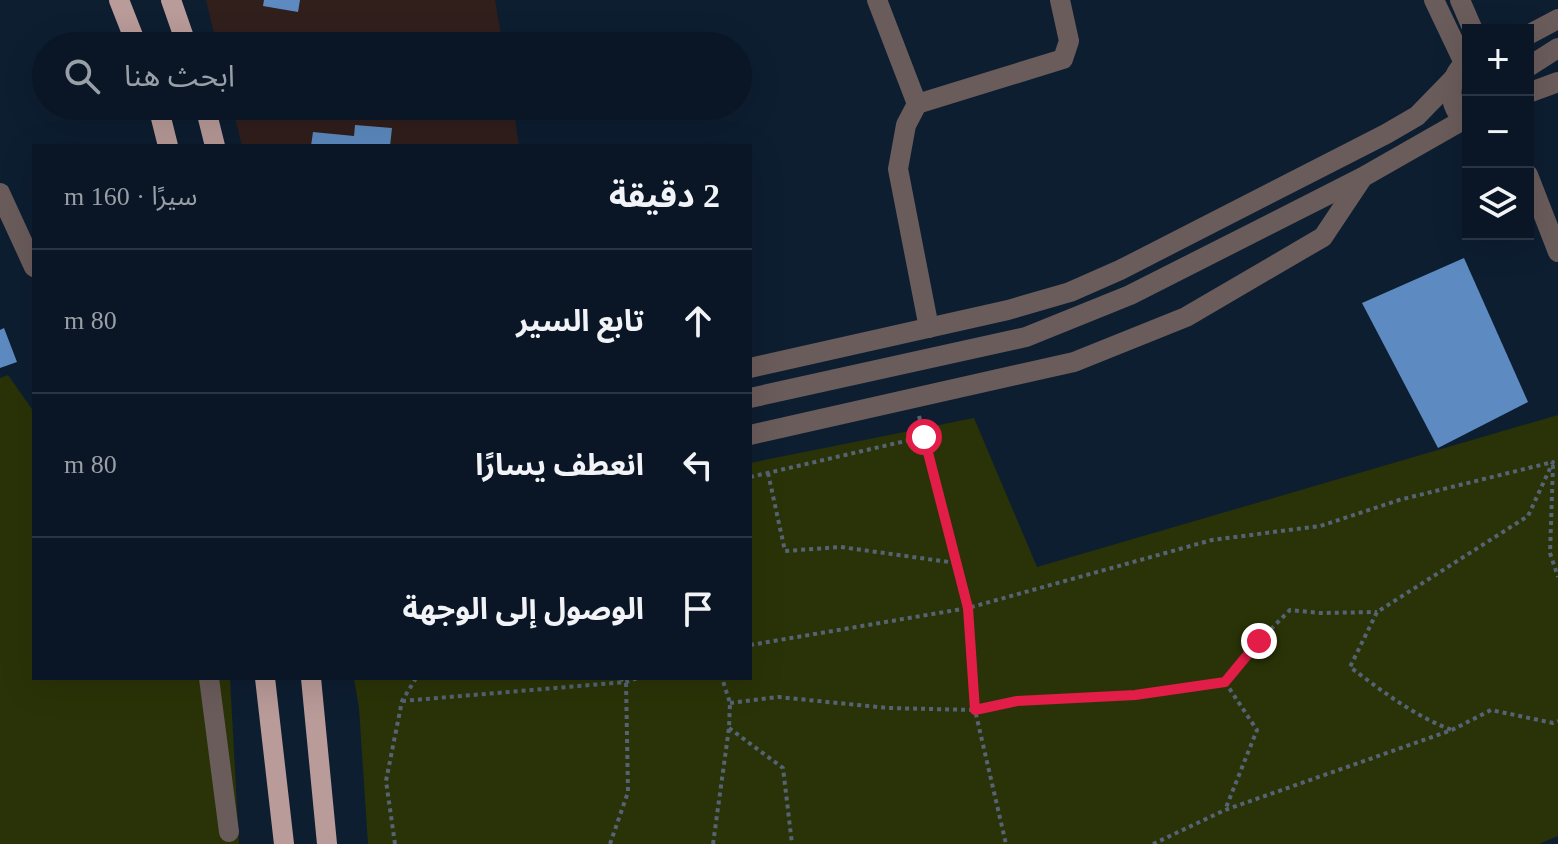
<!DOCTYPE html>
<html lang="ar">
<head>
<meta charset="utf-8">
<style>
	:root { --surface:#0a1625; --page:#182332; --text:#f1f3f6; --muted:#999fa7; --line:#2a3542 }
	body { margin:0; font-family:"Times New Roman","Noto Sans Arabic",serif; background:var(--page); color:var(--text); direction:rtl }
	.controls { position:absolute; right:24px; top:24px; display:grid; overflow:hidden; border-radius:0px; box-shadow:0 8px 32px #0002 }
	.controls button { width:72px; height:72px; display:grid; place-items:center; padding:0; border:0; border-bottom:2px solid var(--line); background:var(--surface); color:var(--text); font:40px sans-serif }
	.stop { position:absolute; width:24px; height:24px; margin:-18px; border:6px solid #e11d48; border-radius:50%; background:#fff }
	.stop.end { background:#e11d48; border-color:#fff; box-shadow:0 2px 8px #0008 }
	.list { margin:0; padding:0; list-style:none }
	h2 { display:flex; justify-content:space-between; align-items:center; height:104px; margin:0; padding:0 32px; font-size:34px }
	h2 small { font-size:26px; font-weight:400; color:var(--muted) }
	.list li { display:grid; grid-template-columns:52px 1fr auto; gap:24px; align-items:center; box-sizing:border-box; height:144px; padding:0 32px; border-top:2px solid var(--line) }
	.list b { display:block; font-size:30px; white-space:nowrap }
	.list em { font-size:26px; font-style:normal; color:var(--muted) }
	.icon { flex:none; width:44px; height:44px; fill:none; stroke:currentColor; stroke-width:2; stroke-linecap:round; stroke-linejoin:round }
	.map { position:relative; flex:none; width:1558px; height:844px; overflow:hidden; direction:ltr }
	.search { position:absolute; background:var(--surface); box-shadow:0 8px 32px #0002; left:32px; top:32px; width:720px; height:88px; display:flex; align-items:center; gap:20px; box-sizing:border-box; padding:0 28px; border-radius:44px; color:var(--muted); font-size:30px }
	.panel { position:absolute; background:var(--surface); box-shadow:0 8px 32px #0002; left:32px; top:144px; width:720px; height:536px; border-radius:0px; direction:rtl }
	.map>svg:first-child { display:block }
	.education { fill:#311f1c }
	.park { fill:#2a3307 }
	.building { fill:#5d8bc1 }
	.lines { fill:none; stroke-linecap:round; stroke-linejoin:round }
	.path { stroke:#556374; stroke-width:4; stroke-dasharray:4 4; stroke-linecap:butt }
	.minor { stroke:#6a5c5b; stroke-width:20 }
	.major { stroke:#b99b99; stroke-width:20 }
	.route { stroke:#e11d48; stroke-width:10 }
</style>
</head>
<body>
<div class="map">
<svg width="1558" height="844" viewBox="0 0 1558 844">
	<rect width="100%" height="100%" fill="#0d1e31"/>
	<g class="education">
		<polygon points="206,0 495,0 503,46 217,46"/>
		<polygon points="232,106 513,106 519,146 242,146"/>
	</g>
	<g class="park">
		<polygon points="8,375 34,412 34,678 230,678 239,844 0,844 0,378"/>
		<polygon points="1558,415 1558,836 1539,844 368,844 359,708 354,678 750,678 750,463 974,418 1037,567"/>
	</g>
	<g class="building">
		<polygon points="264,0 300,0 298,12 263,6"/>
		<polygon points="355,125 392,128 390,146 311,146 313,132 354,136"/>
		<polygon points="1464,258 1528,402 1438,448 1362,303"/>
		<polygon points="4,328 17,362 0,368 0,330"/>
	</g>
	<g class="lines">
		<g class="path">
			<polyline points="919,416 968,608 975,710 1006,844"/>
			<polyline points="1553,465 1550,553 1558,577"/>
			<polyline points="768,473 785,551 841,547 956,563"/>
			<polyline points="750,477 923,437"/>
			<path d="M 750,645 L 968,608 L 1212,540 L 1320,526 L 1399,500 L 1553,462 L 1528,516 L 1377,612 L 1350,667 C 1382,691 1414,716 1452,730"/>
			<polyline points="1225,682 1257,730 1225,810"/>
			<polyline points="402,701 626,682 638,678"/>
			<polyline points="730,703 778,697 888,708 975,710 1017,701 1135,695 1225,682 1259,641 1290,610 1320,613 1377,612"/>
			<polyline points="729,728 783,768 792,844"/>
			<polyline points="395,844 386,781 402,701 416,678"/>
			<polyline points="610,844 628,792 626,682 620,678"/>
			<polyline points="713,844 729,728 730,703 722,678"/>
			<polyline points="1153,844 1225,810 1452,730 1491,710 1553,723 1558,721"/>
		</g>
		<g class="minor">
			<polyline points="877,0 917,104"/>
			<polyline points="1434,0 1464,63"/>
			<polyline points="1460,0 1473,30"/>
			<polyline points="1528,35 1558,19"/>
			<path d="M 1468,60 C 1446,78 1446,106 1468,124"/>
			<polyline points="1528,67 1558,48"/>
			<polyline points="1528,93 1558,82"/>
			<polyline points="1528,175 1558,252"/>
			<polyline points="0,193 34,267"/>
			<polyline points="929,328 898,169 906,125 917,104 1063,59 1069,41 1060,0"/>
			<polyline points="750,368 1008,310 1070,292 1120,270 1386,134 1417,116 1453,79"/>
			<polyline points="750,398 1026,337 1130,295 1363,177 1463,120"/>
			<polyline points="750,435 1074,362 1186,317 1323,237 1361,180"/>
			<polyline points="209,678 229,832"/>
		</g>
		<g class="major">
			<polyline points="119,0 137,46"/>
			<polyline points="171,0 187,46"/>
			<polyline points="158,106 168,146"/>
			<polyline points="205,106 215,146"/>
			<polyline points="265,678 284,844"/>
			<polyline points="311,678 327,844"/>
		</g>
	</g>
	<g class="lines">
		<polyline class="route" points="924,437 968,608 975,710 1017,701 1135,695 1225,682 1259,641"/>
	</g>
</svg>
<div class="controls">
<button>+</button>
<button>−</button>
<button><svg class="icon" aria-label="layers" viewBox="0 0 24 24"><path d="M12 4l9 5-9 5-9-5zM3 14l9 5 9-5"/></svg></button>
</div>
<div class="stop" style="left:924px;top:437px"></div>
<div class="stop end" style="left:1259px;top:641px"></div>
<div class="search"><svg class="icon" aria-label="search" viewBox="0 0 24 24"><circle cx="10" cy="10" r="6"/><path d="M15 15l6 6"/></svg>ابحث هنا</div>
<section class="panel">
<h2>2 دقيقة<small>سيرًا · 160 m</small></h2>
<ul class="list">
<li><svg class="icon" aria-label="ahead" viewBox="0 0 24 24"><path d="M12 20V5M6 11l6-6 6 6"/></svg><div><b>تابع السير</b></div><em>80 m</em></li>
<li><svg class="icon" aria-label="left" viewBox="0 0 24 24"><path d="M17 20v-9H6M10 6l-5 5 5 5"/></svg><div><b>انعطف يسارًا</b></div><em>80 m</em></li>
<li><svg class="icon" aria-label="arrive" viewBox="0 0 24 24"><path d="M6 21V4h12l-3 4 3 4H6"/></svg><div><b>الوصول إلى الوجهة</b></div></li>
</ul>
</section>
</div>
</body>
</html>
